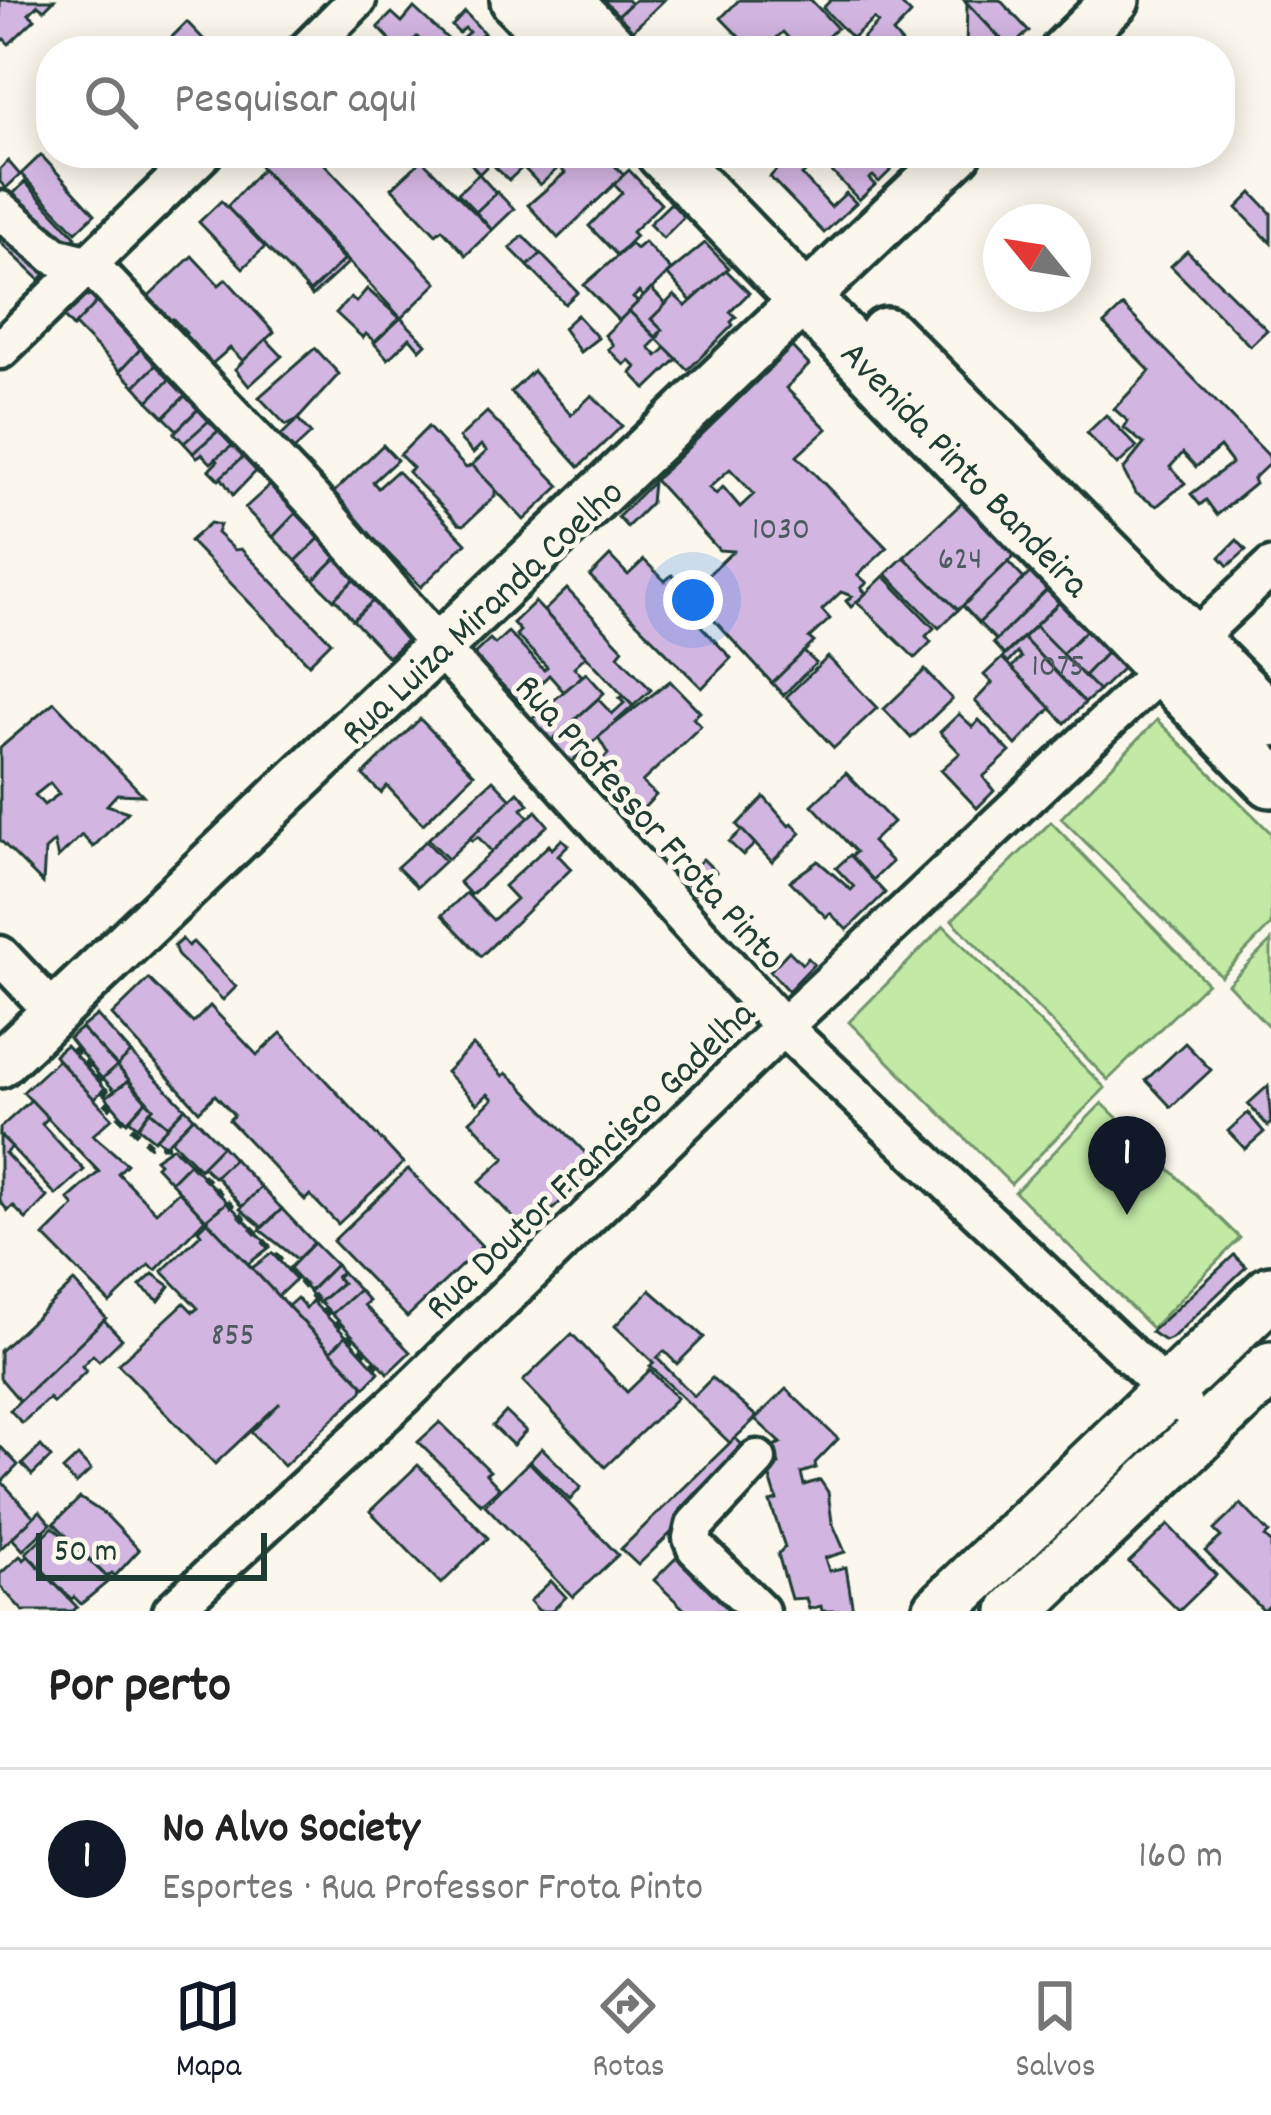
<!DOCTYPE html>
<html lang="pt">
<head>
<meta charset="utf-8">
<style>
	:root { --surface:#fff; --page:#f6f6f6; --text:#222; --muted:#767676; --line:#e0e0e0; --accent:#111827 }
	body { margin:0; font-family:Dekko,sans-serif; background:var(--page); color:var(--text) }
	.compass { position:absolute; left:983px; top:204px; width:108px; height:108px; border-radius:50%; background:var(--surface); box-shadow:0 6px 30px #0003; rotate:300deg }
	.scale { position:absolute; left:36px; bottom:30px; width:231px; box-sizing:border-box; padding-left:12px; border:6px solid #1f3d34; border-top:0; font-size:33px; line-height:42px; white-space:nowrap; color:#1f3d34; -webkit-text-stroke:9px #fbf7ec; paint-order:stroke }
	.you { position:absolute; left:693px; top:600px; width:42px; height:42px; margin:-30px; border:9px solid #fff; border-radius:50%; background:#1a73e8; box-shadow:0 0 0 18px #1a73e833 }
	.badge { display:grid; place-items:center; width:78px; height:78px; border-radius:50%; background:var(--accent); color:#fff; font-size:39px; font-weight:700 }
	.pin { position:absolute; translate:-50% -99px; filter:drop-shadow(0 3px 6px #0008) }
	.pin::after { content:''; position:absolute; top:63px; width:42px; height:36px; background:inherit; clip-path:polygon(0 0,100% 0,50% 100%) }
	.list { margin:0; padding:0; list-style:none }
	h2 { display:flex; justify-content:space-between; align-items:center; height:156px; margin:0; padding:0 48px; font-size:51px }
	h2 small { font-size:39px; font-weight:400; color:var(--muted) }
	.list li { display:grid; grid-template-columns:78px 1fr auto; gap:36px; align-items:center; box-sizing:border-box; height:180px; padding:0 48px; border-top:3px solid var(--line) }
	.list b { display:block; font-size:45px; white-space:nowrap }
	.list p { margin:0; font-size:39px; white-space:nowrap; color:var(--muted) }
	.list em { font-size:39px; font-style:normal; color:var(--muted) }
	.icon { flex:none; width:66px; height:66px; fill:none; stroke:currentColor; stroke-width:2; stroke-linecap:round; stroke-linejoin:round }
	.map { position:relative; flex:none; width:1271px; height:1611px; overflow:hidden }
	.search { position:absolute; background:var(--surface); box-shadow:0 6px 30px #0003; left:36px; right:36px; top:36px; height:132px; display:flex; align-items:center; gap:30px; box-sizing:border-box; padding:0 42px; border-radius:48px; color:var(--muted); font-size:45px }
	.sheet { height:336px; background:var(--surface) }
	nav { display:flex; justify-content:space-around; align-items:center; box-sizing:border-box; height:168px; border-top:3px solid var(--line); background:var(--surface); font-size:33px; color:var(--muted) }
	nav a { display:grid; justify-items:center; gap:6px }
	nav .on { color:var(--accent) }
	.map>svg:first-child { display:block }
	.green { fill:#c2eaa5; stroke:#70946c; stroke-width:3 }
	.building { fill:#d3b5e2; stroke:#1f3d34; stroke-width:3; fill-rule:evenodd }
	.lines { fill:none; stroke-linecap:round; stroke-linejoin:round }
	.minor-casing { stroke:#1f3d34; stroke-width:45 }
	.tertiary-casing { stroke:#1f3d34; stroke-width:54 }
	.secondary-casing { stroke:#1f3d34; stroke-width:60 }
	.path { stroke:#1f3d34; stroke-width:6; stroke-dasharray:9 9; stroke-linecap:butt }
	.minor { stroke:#fbf7ec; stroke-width:36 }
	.tertiary { stroke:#fbf7ec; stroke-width:45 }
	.secondary { stroke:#fbf7ec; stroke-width:51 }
	.labels { text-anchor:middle; stroke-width:10; stroke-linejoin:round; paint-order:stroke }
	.number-label { font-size:33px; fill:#4c5b60 }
	.street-label { font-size:39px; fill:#1f3d34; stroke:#fbf7ec }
</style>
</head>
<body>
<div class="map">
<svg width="1271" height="1611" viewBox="0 0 1271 1611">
	<rect width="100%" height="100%" fill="#fbf7ec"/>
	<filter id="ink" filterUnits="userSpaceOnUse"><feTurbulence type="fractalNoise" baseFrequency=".00833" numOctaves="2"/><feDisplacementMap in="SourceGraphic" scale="24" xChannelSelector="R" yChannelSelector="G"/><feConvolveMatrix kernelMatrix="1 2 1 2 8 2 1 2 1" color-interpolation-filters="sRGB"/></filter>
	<g filter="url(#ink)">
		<g class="green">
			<polygon points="1157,720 1271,833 1271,925 1221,976 1061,818"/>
			<polygon points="1051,822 1207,983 1108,1080 952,920"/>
			<polygon points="944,926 1105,1088 1011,1184 849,1022"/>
			<polygon points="1271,941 1271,1029 1228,984"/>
			<polygon points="1102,1103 1240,1238 1152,1328 1015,1192"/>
		</g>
		<g class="building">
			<polygon points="0,0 54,0 44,10 38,5 29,14 35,19 9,44 4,39 0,42"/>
			<polygon points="598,0 627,0 631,4 615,18"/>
			<polygon points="635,0 664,0 629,34 615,18"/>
			<polygon points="739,0 811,0 837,28 812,51 800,51 783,32 762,51 753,51 721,18"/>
			<polygon points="831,0 897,0 911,14 893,33 905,47 901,51 859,51 855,46 878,23 874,19 852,38 823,8"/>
			<polygon points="964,0 1000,0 1029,31 1010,48"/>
			<polygon points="967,3 1009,48 1013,51 966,51"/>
			<polygon points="414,8 460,50 461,51 432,51 417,37 401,51 378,27 392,13 402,22"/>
			<polygon points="465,12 484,33 469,46 462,38 469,32 465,28 459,33 452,26"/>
			<polygon points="187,22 215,51 160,49"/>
			<polygon points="517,34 533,51 499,51 512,38"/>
			<polygon points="481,35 496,51 464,51 469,46"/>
			<polygon points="314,153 437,283 401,318 249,154"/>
			<polygon points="463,153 500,153 479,174"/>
			<polygon points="509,153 538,153 509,180 495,167"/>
			<polygon points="542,153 574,153 540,185 525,169"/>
			<polygon points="574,153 602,153 624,175 558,238 528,205 565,173 559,167"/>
			<polygon points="779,153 804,153 814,164 802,175 831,207 846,193 856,203 824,233 770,177 781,165 774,158"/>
			<polygon points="814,153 886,153 897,164 879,182 873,176 869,179 875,185 859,200"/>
			<polygon points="41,155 95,214 76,232 21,174"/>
			<polygon points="422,160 492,230 466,255 442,229 436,234 392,188"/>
			<polygon points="8,161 20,175 6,188 0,182 0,169"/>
			<polygon points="262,169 344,260 310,292 227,207"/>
			<polygon points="629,170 661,204 632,232 636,236 617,255 589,226 622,193 614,184"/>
			<polygon points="479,174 496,193 476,212 458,193"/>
			<polygon points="25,182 76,237 63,251 12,195"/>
			<polygon points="497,192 514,209 492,230 476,212"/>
			<polygon points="1252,193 1271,213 1271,243 1237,208"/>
			<polygon points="221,201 265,247 243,268 199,222"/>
			<polygon points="671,203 684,217 663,238 649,224"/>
			<polygon points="0,218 54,263 40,280 0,242"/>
			<polygon points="523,236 541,254 528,266 510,248"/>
			<polygon points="644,242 671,270 644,297 639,292 633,298 638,302 619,321 584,285 631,244 636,249"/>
			<polygon points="705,243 729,268 691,301 667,274"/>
			<polygon points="1187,251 1267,330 1250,346 1171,266"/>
			<polygon points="541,254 578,292 565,304 528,266"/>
			<polygon points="192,256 219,285 226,279 274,332 243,361 230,348 205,370 178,340 186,333 173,319 165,327 143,302"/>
			<polygon points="345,259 348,263 312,296 304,288 310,292"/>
			<polygon points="726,270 749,293 730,312 736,317 731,322 733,325 688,370 657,339 662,330 651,319 674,295 686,306"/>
			<polygon points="367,289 400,318 375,342 366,334 363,338 336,313 351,297 356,302"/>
			<polygon points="651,289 666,304 651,319 662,330 656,337 629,311"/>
			<polygon points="94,290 102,297 73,327 64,317"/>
			<polygon points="102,297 148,341 120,371 75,325"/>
			<polygon points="1123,306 1268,455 1271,462 1253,479 1255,484 1217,515 1206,500 1200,505 1191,494 1232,463 1220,447 1196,467 1183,453 1170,467 1185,483 1157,506 1135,493 1123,470 1144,444 1124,428 1128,421 1114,409 1150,371 1104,324"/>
			<polygon points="629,311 657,339 649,347 657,356 666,348 677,359 646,389 631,373 636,367 629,360 624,365 608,349 613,345 605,335"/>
			<polygon points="577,315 598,338 580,352 563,328"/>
			<polygon points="401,318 426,344 420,350 410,338 388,359 374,343"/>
			<polygon points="266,339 282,356 249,386 235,369"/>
			<polygon points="148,341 164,357 135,386 120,371"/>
			<path d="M 792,347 L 809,365 L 786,388 L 827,429 L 797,456 L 887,548 L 858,575 L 867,583 L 861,588 L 866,593 L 851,607 L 846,601 L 852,596 L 841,592 L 822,610 L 830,619 L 809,638 L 814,642 L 772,683 L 689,593 L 733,551 L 719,550 L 655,480 ZM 730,469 L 754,494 L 740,507 L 723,487 L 716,494 L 709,488 Z"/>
			<polygon points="315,348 339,374 298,419 286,425 259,397"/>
			<polygon points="164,357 178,371 148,401 135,386"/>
			<polygon points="178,371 194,387 164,417 148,401"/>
			<polygon points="533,371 571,415 592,395 622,426 579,467 511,392"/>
			<polygon points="195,386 207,400 177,430 164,417"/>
			<polygon points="207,401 218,413 184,443 174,433"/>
			<polygon points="219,412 229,422 193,453 184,443"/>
			<polygon points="487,412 560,486 524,520 472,465 487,451 481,445 473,453 459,438"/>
			<polygon points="1106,415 1137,447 1117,465 1087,433"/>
			<polygon points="298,419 311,434 286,457 273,443"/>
			<polygon points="226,424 240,440 211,463 202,454 197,457 193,453"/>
			<polygon points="428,427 466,468 472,465 495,489 495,496 464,525 459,524 408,472 413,468 400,455"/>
			<polygon points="240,440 252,449 219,480 209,470 218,461 216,458"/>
			<polygon points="383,445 397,460 373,482 378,488 397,471 466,543 421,587 331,495"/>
			<polygon points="252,449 265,462 233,495 221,477"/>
			<polygon points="278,478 299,510 273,537 245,508"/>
			<polygon points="653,482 651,503 627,527 618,517"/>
			<polygon points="964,501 1016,554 958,610 904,557"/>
			<polygon points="300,509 324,534 296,561 273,537"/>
			<polygon points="210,523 220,525 217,533 235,550 241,549 331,642 309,664 190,541"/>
			<polygon points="324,534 341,553 314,580 296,561"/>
			<polygon points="1237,540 1246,550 1228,566 1220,557"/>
			<polygon points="341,553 361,574 334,600 314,580"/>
			<polygon points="610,556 628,575 644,560 665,581 672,575 694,599 684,608 731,658 702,688 590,576"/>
			<polygon points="904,557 958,610 939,628 886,574"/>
			<polygon points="1008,562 1024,579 979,623 963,606"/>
			<polygon points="364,571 383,591 353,620 335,598"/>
			<polygon points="1032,571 1049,588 996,640 979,623"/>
			<polygon points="884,576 934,628 926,636 931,642 915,658 857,602"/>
			<polygon points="1049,588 1062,600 1004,655 993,643"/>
			<polygon points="567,589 623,649 618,655 651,690 633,706 544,611"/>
			<polygon points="379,595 413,635 388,657 353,620"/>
			<polygon points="1062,600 1089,628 1062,654 1035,626"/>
			<polygon points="535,602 586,656 574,667 582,676 564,692 549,675 521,703 472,656 490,639 495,644 508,632 544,670 547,667 516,635 520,631 513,623"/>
			<polygon points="1035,626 1099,691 1085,703 1023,638"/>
			<polygon points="1089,628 1110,649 1084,676 1062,654"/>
			<polygon points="1023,638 1085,703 1065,723 1011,668 1021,658 1017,653 1007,664 1002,658"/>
			<polygon points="1110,649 1126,665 1099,691 1084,676"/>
			<polygon points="804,652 816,663 783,695 772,683"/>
			<polygon points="828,657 877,708 834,748 786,697"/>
			<polygon points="1002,658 1051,708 1016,745 975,701 992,683 984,675"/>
			<polygon points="925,670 952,699 911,738 884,709"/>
			<polygon points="586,673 604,693 550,742 529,721"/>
			<polygon points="670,681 700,712 693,718 701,726 642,782 656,795 641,811 599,763 608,754 598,737"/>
			<polygon points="623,696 633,706 571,762 550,742 598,699 612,714 624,703 619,698"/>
			<path d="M 54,702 L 143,795 L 117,794 L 107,805 L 128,812 L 93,847 L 82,835 L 58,858 L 54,842 L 45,850 L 43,883 L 0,840 L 0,748 ZM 50,783 L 59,794 L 44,805 L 35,795 Z"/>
			<polygon points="959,714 973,727 979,720 1010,752 983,777 994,791 977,808 941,770 960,753 940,732"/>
			<polygon points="420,719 474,774 423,824 387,786 381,793 363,775"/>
			<polygon points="846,773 893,822 872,842 892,862 873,880 851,856 856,852 812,805"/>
			<polygon points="493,780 511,799 448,859 428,839"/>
			<polygon points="518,792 529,804 522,809 529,818 492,852 478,837 472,841 470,838"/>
			<polygon points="764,797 789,826 792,823 801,833 772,862 737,825"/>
			<polygon points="536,811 548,825 471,895 459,882"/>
			<polygon points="742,830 755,844 743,855 729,842"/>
			<polygon points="562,839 568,845 558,855 571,869 481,956 442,915 466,893 493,920 516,899 504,886 549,845 552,849"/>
			<polygon points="426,841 445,861 417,887 397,867"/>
			<polygon points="850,855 885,893 847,930 830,913 826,917 790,881 818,861 851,890 854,887 836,868"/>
			<polygon points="703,859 716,872 695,893 683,879"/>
			<polygon points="182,939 188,946 193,942 236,987 223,1000 178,956 174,946"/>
			<polygon points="789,951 802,964 808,958 814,964 788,991 770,971"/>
			<polygon points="149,979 193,1023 210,1006 257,1055 281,1033 403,1163 338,1224 310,1195 305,1200 229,1120 234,1115 215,1095 199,1111 112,1015"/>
			<polygon points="97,1015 131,1053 117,1066 81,1028"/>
			<polygon points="81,1028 117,1066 102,1079 69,1038"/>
			<polygon points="1185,1043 1211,1070 1171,1107 1146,1080"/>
			<polygon points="66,1045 105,1088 94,1099 54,1055"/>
			<polygon points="473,1045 503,1076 506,1073 518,1083 598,1166 528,1233 479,1182 505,1158 470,1121 493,1099 488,1094 477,1104 446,1072"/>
			<polygon points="131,1053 185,1108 168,1126 150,1111 153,1108 117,1066"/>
			<polygon points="58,1060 112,1118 93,1135 127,1164 118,1173 156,1212 179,1191 205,1219 156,1270 149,1265 110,1303 44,1236 74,1206 68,1199 99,1172 23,1092"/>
			<polygon points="117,1066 129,1080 116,1092 103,1078"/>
			<polygon points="128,1081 146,1101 127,1122 106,1097"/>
			<polygon points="1268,1086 1271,1123 1268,1126 1248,1104"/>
			<polygon points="31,1100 48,1118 42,1124 84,1170 56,1195 0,1135 0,1128"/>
			<polygon points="146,1101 153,1108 138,1127 129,1120"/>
			<polygon points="185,1108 194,1117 165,1146 156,1138"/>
			<polygon points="150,1111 168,1126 154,1140 138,1127"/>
			<polygon points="1248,1113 1264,1132 1245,1149 1228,1131"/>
			<polygon points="194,1117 222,1146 200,1169 171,1140"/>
			<polygon points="0,1135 12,1147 5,1153 47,1197 26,1219 13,1206 8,1211 0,1201"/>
			<polygon points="222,1146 234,1159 214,1177 202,1166"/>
			<polygon points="173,1147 190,1163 171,1182 156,1166 159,1163 155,1159"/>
			<polygon points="234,1159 261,1187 242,1207 216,1176"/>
			<polygon points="190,1163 227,1202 206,1220 171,1182"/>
			<polygon points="408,1169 482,1246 407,1317 333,1241"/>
			<polygon points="261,1187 282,1209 262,1227 240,1209"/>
			<polygon points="227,1202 270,1247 248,1264 206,1220"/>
			<polygon points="282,1209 314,1243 297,1259 260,1230"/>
			<polygon points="207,1221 363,1385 362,1391 284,1466 251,1432 280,1403 215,1464 118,1364 184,1303 193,1312 198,1308 162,1271 201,1234 198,1230"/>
			<polygon points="314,1243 336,1265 309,1291 289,1269"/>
			<polygon points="272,1253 296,1279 278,1296 252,1268"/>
			<polygon points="1234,1255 1246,1267 1172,1338 1165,1341 1151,1332"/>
			<polygon points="336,1265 342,1272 336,1277 342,1283 319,1303 309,1292"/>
			<polygon points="342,1272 359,1290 332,1314 320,1302 342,1283 336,1277"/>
			<polygon points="153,1274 170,1286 159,1301 140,1286"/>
			<polygon points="74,1282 106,1318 20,1401 0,1378 0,1351"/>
			<polygon points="359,1290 369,1301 364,1305 410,1352 388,1373 332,1314"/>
			<polygon points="650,1290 704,1337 677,1364 664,1351 657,1358 694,1396 712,1378 757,1417 730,1443 650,1366 654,1363 615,1326"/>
			<polygon points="297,1298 306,1308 312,1301 346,1336 331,1351 288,1306"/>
			<polygon points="104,1320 122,1339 99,1361 93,1355 82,1366 86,1371 53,1403 49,1398 22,1423 10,1410"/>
			<polygon points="572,1334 627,1392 650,1370 677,1398 605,1467 523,1381"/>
			<polygon points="346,1336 379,1372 365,1387 331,1351"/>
			<polygon points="786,1389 838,1439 815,1463 816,1468 801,1473 804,1485 820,1480 828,1492 832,1522 845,1552 825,1558 829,1571 846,1567 853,1611 822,1611 821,1606 809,1609 806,1598 791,1599 778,1554 785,1547 770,1502 777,1500 767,1468 779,1464 773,1446 781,1443 755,1419"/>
			<polygon points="506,1412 526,1431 513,1445 493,1426"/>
			<polygon points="440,1422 490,1471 486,1474 499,1488 481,1504 418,1442"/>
			<polygon points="735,1438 752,1454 638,1565 621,1549"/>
			<polygon points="0,1446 18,1465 0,1484"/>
			<polygon points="41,1446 51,1457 32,1475 22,1464"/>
			<polygon points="542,1448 581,1487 570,1500 530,1461"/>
			<polygon points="78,1456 91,1470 76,1484 63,1470"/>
			<polygon points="529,1462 618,1555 573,1597 485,1505"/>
			<polygon points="418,1465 488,1538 441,1584 370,1511"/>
			<polygon points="2,1482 34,1517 0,1549 0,1484"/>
			<polygon points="80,1498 106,1515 139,1550 115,1576 112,1573 107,1577 54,1523"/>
			<polygon points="1241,1504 1269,1533 1265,1537 1271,1543 1271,1604 1264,1611 1205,1551 1221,1537 1214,1530"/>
			<polygon points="40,1511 51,1524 23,1550 12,1538"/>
			<polygon points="1168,1525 1216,1575 1179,1611 1129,1562"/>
			<polygon points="53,1527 110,1580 81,1604 74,1597 71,1599 26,1553"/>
			<polygon points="685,1549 749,1611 686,1611 654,1580"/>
			<polygon points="20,1556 24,1560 28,1556 77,1607 73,1611 23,1611 0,1586 0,1574"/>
			<polygon points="551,1581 566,1597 552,1611 539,1611 530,1601"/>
		</g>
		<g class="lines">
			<defs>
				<g id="minor">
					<polyline points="306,51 357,0"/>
					<polyline points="0,210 55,256 90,265 323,511 440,648 783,1027 1183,1405"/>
					<polyline points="0,350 203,153"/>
					<polyline points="0,955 55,1013"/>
					<polyline points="757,1459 695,1525 692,1538 696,1548 760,1611"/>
					<polyline points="172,1611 405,1395 783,1027 1271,567"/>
				</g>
				<g id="tertiary">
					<polyline points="1064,51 1116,0"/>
					<polyline points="0,1064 958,153"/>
				</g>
				<g id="secondary">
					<polyline points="517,0 566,51"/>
					<polyline points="564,0 613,51"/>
					<polyline points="663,153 1271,781"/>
					<polyline points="886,334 1271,720"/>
					<polyline points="939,1611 1271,1292"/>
					<polyline points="1015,1611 1271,1368"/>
				</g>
			</defs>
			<use href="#minor" class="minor-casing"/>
			<use href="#tertiary" class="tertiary-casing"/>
			<use href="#secondary" class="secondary-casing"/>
			<path class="path" d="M 72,1048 L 108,1088 L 101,1098 L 150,1145 L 173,1146 C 247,1218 312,1298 383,1372"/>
			<use href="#minor" class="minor"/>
			<use href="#tertiary" class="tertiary"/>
			<use href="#secondary" class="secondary"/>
		</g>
	</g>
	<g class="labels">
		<g class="number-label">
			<text x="781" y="538">1030</text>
			<text x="960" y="568">624</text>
			<text x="1058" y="675">1075</text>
			<text x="233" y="1344">855</text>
		</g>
		<g class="street-label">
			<text transform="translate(967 467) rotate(46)" y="14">Avenida Pinto Bandeira</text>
			<text transform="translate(480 610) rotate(-43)" y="14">Rua Luiza Miranda Coelho</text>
			<text transform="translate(652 820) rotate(48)" y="14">Rua Professor Frota Pinto</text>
			<text transform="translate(588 1158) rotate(-44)" y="14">Rua Doutor Francisco Gadelha</text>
		</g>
	</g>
</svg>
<svg class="compass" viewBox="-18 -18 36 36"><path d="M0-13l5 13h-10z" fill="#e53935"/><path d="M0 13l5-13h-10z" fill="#767676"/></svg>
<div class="scale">50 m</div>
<div class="you"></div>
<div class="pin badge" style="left:1127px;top:1215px">1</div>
<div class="search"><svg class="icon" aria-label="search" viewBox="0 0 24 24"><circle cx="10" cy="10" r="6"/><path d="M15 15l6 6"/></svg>Pesquisar aqui</div>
</div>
<section class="sheet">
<h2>Por perto<small></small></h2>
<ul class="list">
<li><span class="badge">1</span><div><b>No Alvo Society</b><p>Esportes · Rua Professor Frota Pinto</p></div><em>160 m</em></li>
</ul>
</section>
<nav>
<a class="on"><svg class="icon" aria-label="map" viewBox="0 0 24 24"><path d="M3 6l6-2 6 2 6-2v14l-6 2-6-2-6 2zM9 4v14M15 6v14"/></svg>Mapa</a>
<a><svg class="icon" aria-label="directions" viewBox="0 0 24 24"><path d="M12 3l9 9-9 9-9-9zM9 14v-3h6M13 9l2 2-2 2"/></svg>Rotas</a>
<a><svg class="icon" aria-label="saved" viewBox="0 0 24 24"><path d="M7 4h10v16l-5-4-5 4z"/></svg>Salvos</a>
</nav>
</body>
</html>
